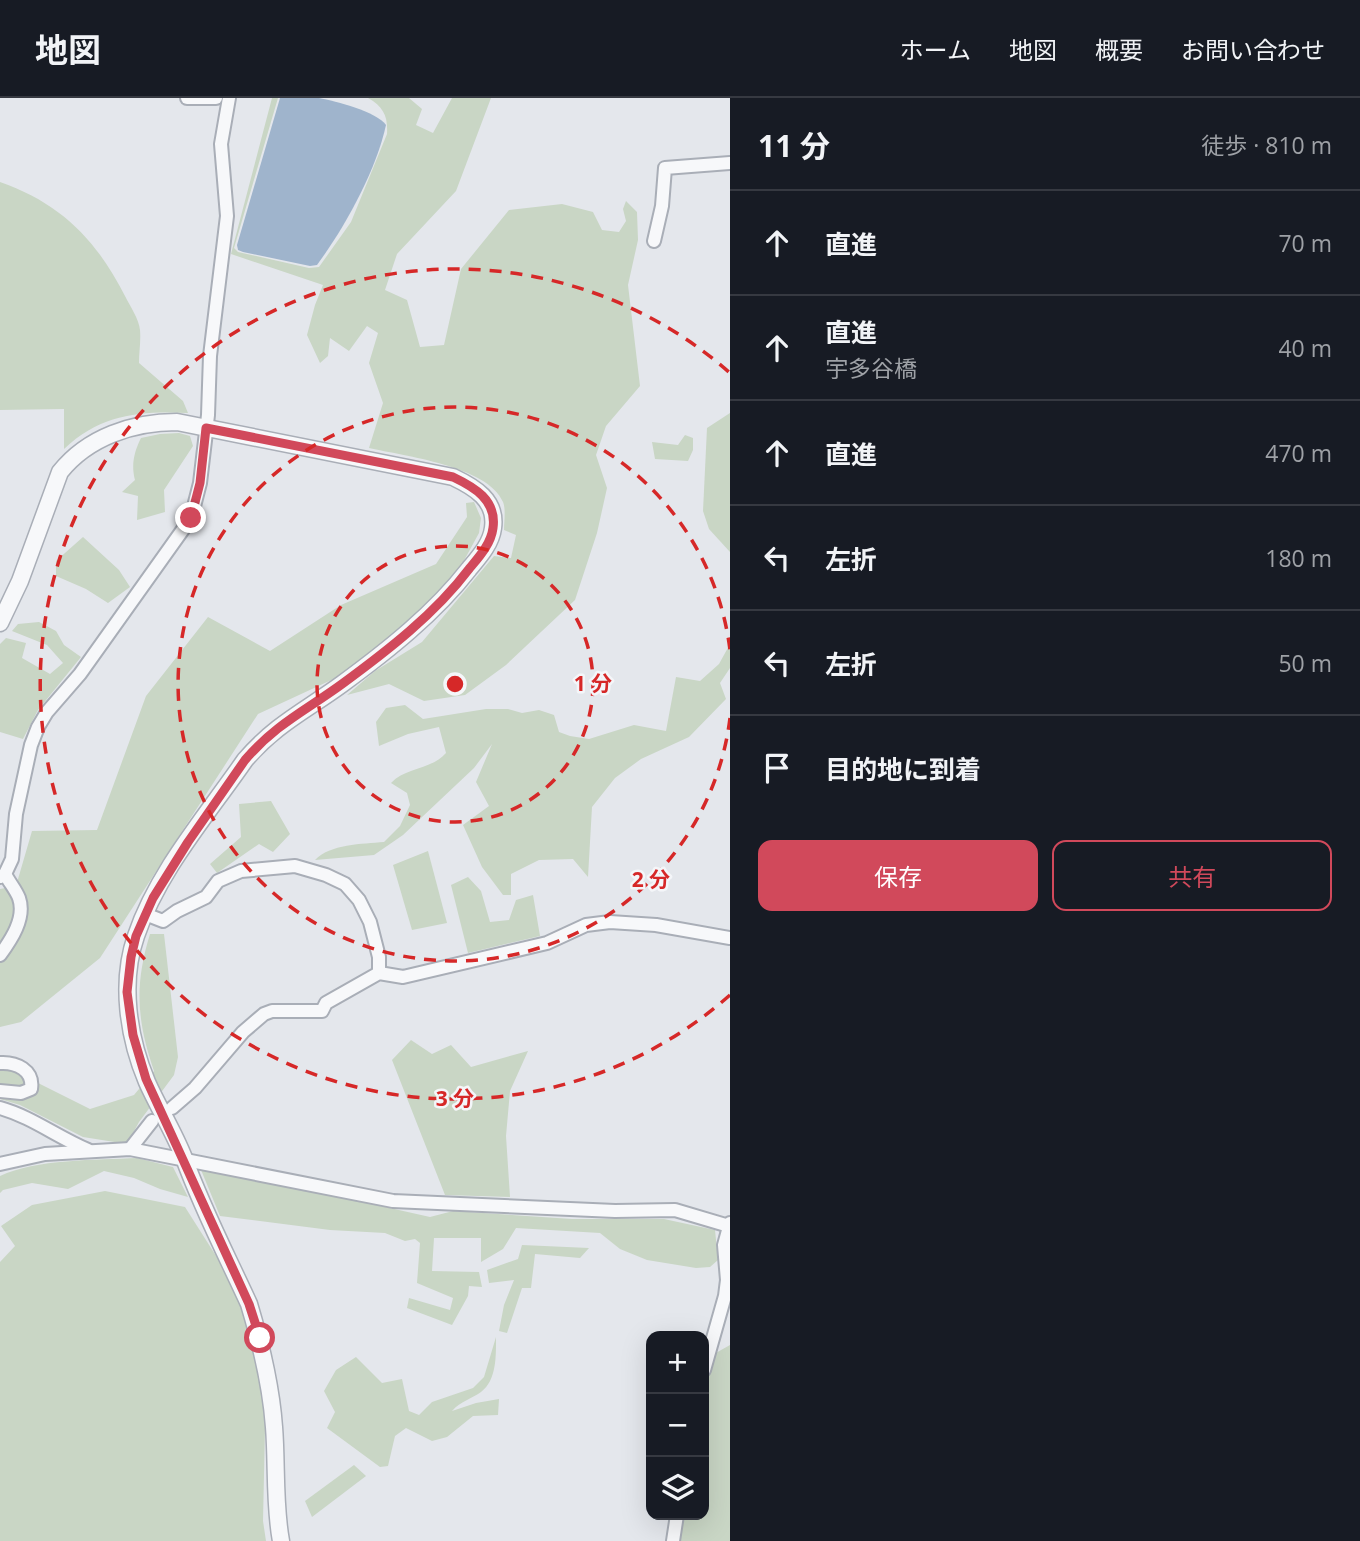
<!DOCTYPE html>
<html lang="ja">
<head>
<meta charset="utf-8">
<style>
	:root { --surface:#171b24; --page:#242831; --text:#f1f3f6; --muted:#9ea1a6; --line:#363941; --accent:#d1495b }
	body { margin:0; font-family:"Open Sans","Noto Sans JP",sans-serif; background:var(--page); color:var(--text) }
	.controls { position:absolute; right:21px; bottom:21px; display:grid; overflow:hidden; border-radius:14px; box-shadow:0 7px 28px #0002 }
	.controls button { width:63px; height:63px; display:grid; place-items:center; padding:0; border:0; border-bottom:2px solid var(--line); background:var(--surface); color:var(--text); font:35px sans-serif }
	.stop { position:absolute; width:21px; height:21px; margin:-16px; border:5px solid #d1495b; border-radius:50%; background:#fff }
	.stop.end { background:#d1495b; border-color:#fff; box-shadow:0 2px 7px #0008 }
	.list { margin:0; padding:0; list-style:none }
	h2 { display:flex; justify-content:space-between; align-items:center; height:91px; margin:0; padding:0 28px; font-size:30px }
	h2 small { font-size:23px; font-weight:400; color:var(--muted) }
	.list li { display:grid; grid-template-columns:46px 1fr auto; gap:21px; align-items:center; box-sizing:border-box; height:105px; padding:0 28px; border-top:2px solid var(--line) }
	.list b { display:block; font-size:26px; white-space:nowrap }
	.list p { margin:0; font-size:23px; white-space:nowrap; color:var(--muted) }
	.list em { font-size:23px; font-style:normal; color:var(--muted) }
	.actions { display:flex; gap:14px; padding:21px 28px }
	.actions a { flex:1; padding:16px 0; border:2px solid var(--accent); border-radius:14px; text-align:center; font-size:24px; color:var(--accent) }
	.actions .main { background:var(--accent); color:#fff }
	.icon { flex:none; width:38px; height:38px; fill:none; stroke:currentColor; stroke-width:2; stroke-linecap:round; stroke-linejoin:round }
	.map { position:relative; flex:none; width:730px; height:1443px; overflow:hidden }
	header { display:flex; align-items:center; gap:42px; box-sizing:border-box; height:98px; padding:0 35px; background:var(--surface); border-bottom:2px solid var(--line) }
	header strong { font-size:33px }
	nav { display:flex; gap:38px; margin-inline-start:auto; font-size:24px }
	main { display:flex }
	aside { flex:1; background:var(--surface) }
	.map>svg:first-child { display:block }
	.green { fill:#c9d6c5 }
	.water { fill:#9fb4cc }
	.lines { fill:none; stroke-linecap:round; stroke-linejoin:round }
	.minor-casing { stroke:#a9aeb7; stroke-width:16 }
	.tertiary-casing { stroke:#a9aeb7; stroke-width:19 }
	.minor { stroke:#f7f8fa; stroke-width:12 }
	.tertiary { stroke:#f7f8fa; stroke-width:16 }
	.route { stroke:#d1495b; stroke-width:9 }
	.ring { fill:none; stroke:#d62828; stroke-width:3.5; stroke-dasharray:12 9 }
	.centre { fill:#d62828; stroke:#f4f6f9; stroke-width:3.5 }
	.ring-label { font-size:21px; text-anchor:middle; font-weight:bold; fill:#d62828; stroke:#f4f6f9; stroke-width:5; stroke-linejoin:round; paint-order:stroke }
</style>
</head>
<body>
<header>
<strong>地図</strong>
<nav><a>ホーム</a><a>地図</a><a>概要</a><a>お問い合わせ</a></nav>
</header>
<main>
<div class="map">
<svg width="730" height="1443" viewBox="0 0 730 1443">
	<rect width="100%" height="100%" fill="#e4e7ec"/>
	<g class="green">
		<path d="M 272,0 L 278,0 L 234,150 L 238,154 L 309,170 L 319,169 L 351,124 L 387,36 C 388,19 384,9 368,0 L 409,0 L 422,11 L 416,27 L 433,35 L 452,0 L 491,0 L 456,93 L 397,156 L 385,192 L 407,202 L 420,249 L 444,247 L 461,171 L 509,112 L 562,106 L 593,114 L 602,132 L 619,134 L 626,123 L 623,111 L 626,103 L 637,114 L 638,142 L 628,187 L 640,288 L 606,328 L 596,357 L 607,390 L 597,435 L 575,502 L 506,567 L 465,597 L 424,603 L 389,586 L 347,597 L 375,573 L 422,544 L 494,458 L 511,460 L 516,437 L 504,432 C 504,424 506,411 503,404 C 488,368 404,358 369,350 L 383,305 L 369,265 L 378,235 L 367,228 L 349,253 L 330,240 L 328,258 L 320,265 L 307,237 L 315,207 L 323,187 L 231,156 Z"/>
		<path d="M 0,84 C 60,105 96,141 125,198 C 130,208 139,221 140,232 C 141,243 139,254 139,265 L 183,303 L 188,315 C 139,313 101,316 64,351 L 64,311 L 0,312 Z"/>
		<polygon points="730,315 730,454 709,431 703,413 707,330"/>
		<path d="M 179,335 L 190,338 L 193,348 L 164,392 L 165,414 L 137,422 L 138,398 L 122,394 L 135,382 C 131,367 134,354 141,340 L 160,336 Z"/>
		<polygon points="685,337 693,340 693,352 688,363 655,361 652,344 678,347"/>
		<polygon points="474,404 481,420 479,435 455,479 414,529 340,578 258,616 100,860 21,924 0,929 0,791 16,788 32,733 97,732 146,598 208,519 270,553 341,507 436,466 467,419 466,405"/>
		<polygon points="83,439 119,472 130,489 108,505 86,491 56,478 56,463"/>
		<polygon points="39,524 56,533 64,547 81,559 38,612 23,641 0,634 0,546 6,540 26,545 22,560 50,576 63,565 47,547 12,533 18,526"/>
		<path d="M 730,546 L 730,570 L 720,585 L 726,601 L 689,639 L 641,661 L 615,680 L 592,709 L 588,779 L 573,761 L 539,762 L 511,776 L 511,797 L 503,797 L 482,769 L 463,727 L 489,708 L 476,684 L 492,646 L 474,670 L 403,737 L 374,757 L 315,762 C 330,746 362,746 384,744 L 400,728 L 410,707 L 407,695 L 391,685 C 406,669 431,672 446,655 L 439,629 L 408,636 L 379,648 L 376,624 L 386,610 L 405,607 L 423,621 L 486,611 L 508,611 L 522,615 L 539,612 L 554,617 L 559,634 L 570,638 L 589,641 L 634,627 L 666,633 L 676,579 L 700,583 L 719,566 Z"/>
		<polygon points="271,703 290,736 273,754 259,746 217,775 210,766 241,739 239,706"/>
		<polygon points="428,753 447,825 412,832 393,767"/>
		<polygon points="468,779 481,793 490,824 509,822 516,802 533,797 540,838 468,855 451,787"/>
		<path d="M 150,836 L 164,836 L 178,959 L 174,977 L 139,1024 L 127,1046 L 83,1039 L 20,1007 L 0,1001 L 0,966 L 90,1011 L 134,997 L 154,973 C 137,923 134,888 150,836 Z"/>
		<polygon points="411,942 432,956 451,947 471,969 528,953 510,993 506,1038 510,1099 445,1097 392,962"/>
		<path d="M 137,1060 L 173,1069 L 188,1099 L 160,1091 L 134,1080 L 104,1073 L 68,1091 L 32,1085 L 3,1092 L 0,1095 L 0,1078 C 36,1061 96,1062 137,1060 Z"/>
		<polygon points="199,1067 430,1119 453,1113 572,1121 664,1121 715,1132 718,1162 710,1169 696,1170 647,1162 620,1151 600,1135 516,1130 503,1151 481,1164 481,1140 434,1140 432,1173 479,1174 482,1189 469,1188 468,1198 452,1227 407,1210 409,1200 450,1212 453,1200 417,1185 420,1145 415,1141 405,1143 385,1135 330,1132 220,1118"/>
		<polygon points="105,1093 185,1109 225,1172 250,1225 266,1286 263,1423 266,1443 0,1443 0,1164 15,1148 1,1128 32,1107"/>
		<polygon points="522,1147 589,1150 580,1160 535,1156 531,1190 522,1190 507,1235 499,1233 504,1207 514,1182 489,1185 487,1172 518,1161"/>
		<path d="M 496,1239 C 496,1257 497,1282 481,1294 C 471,1301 461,1303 452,1313 L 476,1305 L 499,1301 L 498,1317 L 473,1318 L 447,1339 L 432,1343 L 406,1330 L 395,1338 L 388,1368 L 380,1369 L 327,1330 L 335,1314 L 324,1293 L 336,1272 L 356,1259 L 382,1285 L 402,1281 L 409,1313 L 419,1317 L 432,1304 L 473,1290 L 484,1279 Z"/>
		<polygon points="730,1247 730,1443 677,1443 682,1417 704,1417 704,1299 714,1256"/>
		<polygon points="354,1367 366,1378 312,1419 305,1403"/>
	</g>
	<path class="water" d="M 280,0 C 292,0 307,0 319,0 C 336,3 377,14 386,27 C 376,73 345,129 317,167 L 310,168 L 243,154 L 238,152 L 237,147 Z"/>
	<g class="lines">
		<defs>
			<g id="minor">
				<polyline points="187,0 216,0"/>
				<polyline points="654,143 662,108 665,70 730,65"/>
				<polyline points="0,779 5,776 12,761 16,716 31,647 38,629 47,614 80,576 184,430 191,420 200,385 208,317 210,258 227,118 221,46 229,0"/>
				<polyline points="145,816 163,823 177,813 206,799 218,783 241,773 295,768 326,777 345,786 359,802 370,824 379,859 379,875"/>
				<path d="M 0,857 C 11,842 26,820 19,800 C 16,792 9,784 5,776"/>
				<path d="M 0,965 C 16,964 34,972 31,991 L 21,995 L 0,993"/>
				<path d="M 0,1010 C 32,1019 57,1039 88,1052"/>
				<polyline points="172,1010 195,990 243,934 264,916 272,913 322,913 326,905 379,875 403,879 547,845 586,827 610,824 656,827 730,840"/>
				<polyline points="130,1051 152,1023"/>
				<polyline points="0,1066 45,1056 130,1051 393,1103 615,1113 675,1112 729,1128"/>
				<polyline points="704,1272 725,1198 727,1182 724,1147 730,1125"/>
				<polyline points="673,1443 677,1417"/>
			</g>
			<path id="tertiary" d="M 0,525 L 20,483 L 60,374 C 88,339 133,324 177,324 L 453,379 C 474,389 497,402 493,430 C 491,446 479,459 469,471 C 435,515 387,553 342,586 C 305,613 276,626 245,662 C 207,717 158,773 136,838 C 120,884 128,939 147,984 C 158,1009 174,1034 184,1060 C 202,1110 227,1158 249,1206 C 261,1246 271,1287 274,1329 C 277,1366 274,1406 281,1443"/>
		</defs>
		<use href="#minor" class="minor-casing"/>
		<use href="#tertiary" class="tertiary-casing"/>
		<use href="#minor" class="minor"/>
		<use href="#tertiary" class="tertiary"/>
	</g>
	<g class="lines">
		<path class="route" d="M 191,420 L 200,385 L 206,330 L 453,379 C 474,389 497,402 493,430 C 491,446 479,459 469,471 C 435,516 387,553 342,586 C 305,613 276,626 245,662 L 188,744 L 153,800 L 136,838 L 131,859 L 127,894 L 133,937 L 146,981 L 249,1206 L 260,1240"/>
	</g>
	<g class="ring">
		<circle cx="455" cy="586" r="138"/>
		<path d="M730 620A277 277 0 1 1 730 552"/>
		<path d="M730 897A415 415 0 1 1 730 275"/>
	</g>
	<circle cx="455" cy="586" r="10" class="centre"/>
	<g class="ring-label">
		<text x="593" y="593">1 分</text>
		<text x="651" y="789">2 分</text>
		<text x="455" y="1008">3 分</text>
	</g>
</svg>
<div class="controls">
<button>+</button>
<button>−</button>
<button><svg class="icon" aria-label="layers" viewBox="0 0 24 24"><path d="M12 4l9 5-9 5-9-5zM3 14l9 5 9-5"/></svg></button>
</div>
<div class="stop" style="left:260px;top:1240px"></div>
<div class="stop end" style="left:191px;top:420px"></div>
</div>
<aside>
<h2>11 分<small>徒歩 · 810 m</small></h2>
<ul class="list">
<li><svg class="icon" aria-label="ahead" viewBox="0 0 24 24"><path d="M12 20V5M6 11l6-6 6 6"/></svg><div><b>直進</b></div><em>70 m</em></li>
<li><svg class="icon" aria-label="ahead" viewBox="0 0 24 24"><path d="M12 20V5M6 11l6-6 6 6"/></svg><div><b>直進</b><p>宇多谷橋</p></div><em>40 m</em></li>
<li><svg class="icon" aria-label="ahead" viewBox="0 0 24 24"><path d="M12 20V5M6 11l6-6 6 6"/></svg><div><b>直進</b></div><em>470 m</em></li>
<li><svg class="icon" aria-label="left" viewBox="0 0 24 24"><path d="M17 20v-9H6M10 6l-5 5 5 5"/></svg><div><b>左折</b></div><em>180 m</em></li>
<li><svg class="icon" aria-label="left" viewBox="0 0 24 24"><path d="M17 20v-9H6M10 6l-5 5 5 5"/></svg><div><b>左折</b></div><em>50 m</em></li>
<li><svg class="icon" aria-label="arrive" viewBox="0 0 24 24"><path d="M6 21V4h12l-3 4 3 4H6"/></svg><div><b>目的地に到着</b></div></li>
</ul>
<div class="actions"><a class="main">保存</a><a>共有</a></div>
</aside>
</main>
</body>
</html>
